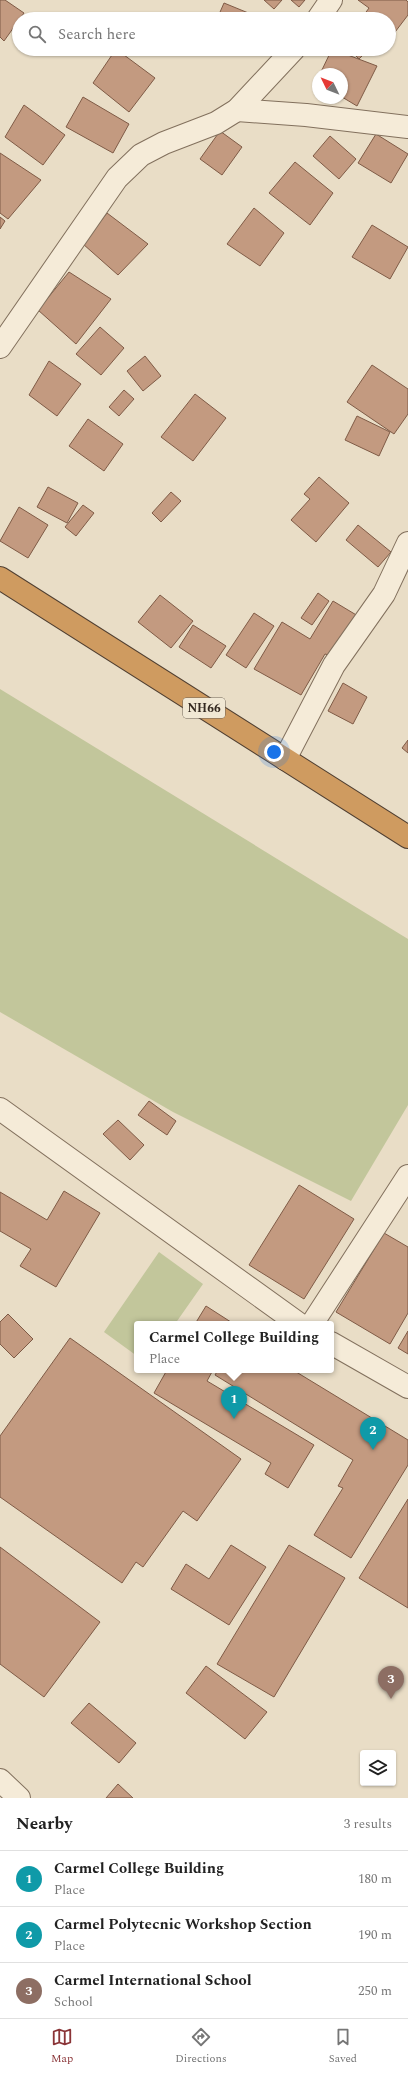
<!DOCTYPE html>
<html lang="en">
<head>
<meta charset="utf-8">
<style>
	:root { --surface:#fff; --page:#f6f6f6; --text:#222; --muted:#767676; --line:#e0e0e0; --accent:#8a3437 }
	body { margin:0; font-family:Spectral,serif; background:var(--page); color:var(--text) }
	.controls { position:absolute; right:12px; bottom:12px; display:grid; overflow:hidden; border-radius:4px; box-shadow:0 1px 3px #0004 }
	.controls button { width:36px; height:36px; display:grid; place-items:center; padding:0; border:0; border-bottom:1px solid var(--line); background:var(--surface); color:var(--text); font:20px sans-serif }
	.compass { position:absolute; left:312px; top:68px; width:36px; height:36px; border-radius:50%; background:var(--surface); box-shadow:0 1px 3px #0004; rotate:313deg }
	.you { position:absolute; left:274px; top:752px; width:14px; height:14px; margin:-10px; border:3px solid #fff; border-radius:50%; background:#1a73e8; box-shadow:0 0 0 6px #1a73e833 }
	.badge { display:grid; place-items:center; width:26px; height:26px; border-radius:50%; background:var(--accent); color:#fff; font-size:13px; font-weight:700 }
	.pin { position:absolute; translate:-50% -33px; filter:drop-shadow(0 1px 2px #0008) }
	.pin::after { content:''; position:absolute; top:21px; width:14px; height:12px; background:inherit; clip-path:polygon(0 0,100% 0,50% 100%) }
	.popup { position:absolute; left:134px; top:1321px; width:200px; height:52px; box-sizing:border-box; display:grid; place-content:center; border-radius:4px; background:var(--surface); filter:drop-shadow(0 1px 3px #0005); font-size:13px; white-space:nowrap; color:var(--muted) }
	.popup b { font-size:15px; color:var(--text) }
	.popup::after { content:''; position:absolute; left:50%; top:100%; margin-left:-8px; border:8px solid transparent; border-top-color:var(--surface) }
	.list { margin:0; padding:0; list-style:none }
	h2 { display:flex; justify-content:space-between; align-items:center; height:52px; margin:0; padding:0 16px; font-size:17px }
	h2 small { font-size:13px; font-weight:400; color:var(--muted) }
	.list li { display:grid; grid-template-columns:26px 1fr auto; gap:12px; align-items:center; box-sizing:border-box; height:56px; padding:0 16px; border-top:1px solid var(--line) }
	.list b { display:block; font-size:15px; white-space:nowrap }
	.list p { margin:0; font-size:13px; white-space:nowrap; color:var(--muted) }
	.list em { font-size:13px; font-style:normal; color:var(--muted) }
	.icon { flex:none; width:22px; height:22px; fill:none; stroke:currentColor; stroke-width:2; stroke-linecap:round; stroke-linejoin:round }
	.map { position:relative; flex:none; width:408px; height:1798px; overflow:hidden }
	.search { position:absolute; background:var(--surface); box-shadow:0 1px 3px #0004; left:12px; right:12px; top:12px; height:44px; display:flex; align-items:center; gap:10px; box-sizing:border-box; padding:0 14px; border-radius:22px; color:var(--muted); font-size:15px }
	.sheet { height:220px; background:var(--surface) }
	nav { display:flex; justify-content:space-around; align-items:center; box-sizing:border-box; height:56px; border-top:1px solid var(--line); background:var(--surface); font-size:11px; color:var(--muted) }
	nav a { display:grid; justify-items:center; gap:2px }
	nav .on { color:var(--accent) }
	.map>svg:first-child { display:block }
	.green { fill:#c2c69b }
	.building { fill:#c39a80; stroke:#7f5b46 }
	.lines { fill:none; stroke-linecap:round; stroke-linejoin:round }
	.minor-casing { stroke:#82705d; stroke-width:24 }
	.highway-casing { stroke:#503f31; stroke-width:24 }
	.minor { stroke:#f5ebd8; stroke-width:22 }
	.highway { stroke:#cf9b60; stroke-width:22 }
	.labels { text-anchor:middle; stroke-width:3.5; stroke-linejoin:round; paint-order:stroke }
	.shield { fill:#f1e8d4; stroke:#6d6256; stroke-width:1 }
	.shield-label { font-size:12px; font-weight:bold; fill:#342920 }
</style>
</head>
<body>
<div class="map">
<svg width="408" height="1798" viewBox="0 0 408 1798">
	<rect width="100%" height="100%" fill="#e9ddc6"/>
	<g class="green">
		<polygon points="0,689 408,939 408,1105 351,1201 173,1112 0,1012"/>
		<polygon points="159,1252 203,1284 175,1324 137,1324 137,1356 104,1332"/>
	</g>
	<g class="building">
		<polygon points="0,0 5,0 24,13 4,41 0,37"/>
		<polygon points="264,0 282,0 274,9"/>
		<polygon points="291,0 305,0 299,7"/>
		<polygon points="358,0 406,0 408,2 408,15 389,40 389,19 361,19 369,8"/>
		<polygon points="224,3 263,19 217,19"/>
		<polygon points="116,49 155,78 129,112 93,83"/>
		<polygon points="332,49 377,66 357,106 342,97 342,74 320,74"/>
		<polygon points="349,49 369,49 359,59"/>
		<polygon points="83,97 129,124 113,153 66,127"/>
		<polygon points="24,105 65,135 43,165 5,137"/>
		<polygon points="220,131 242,147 222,175 200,159"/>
		<polygon points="376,134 408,154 391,183 358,163"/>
		<polygon points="330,136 356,159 339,179 313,156"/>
		<polygon points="0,153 41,180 8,219 0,213"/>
		<polygon points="295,162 333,193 310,225 269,193"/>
		<polygon points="254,208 284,233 260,266 227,244"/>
		<polygon points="107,213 148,244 118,275 83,244"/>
		<polygon points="0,217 5,221 0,229"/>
		<polygon points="372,225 408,247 390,279 352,257"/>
		<polygon points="69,272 111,299 76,344 38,310"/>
		<polygon points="100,327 124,348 101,375 76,354"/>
		<polygon points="145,356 161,376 143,391 127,371"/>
		<polygon points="49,361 81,384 57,416 29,395"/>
		<polygon points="372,365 408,389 408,414 394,434 347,402"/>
		<polygon points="124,390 134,399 119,416 109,407"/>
		<polygon points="195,394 226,418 193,461 161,437"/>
		<polygon points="357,416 390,432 379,456 345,440"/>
		<polygon points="88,419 123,444 104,471 69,446"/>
		<polygon points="319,477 349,503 316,542 291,520 310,499 304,494"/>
		<polygon points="48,487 78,503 67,523 37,507"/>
		<polygon points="171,492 181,501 161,522 152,513"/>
		<polygon points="83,505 94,513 76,536 65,527"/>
		<polygon points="19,507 48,525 28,558 0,541"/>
		<polygon points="358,525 391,552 378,567 346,540"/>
		<polygon points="318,593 329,601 312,625 301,618"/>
		<polygon points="160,595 193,621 171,648 138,622"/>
		<polygon points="333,601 358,616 332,656 325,654 301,695 254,669 282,622 310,639"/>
		<polygon points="254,613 274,626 246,668 226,655"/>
		<polygon points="193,625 226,646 211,668 179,647"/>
		<polygon points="343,683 367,697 353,724 328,711"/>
		<polygon points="408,740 408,753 402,748"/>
		<polygon points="149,1101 176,1121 167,1135 138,1115"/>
		<polygon points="118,1120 144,1145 130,1160 103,1134"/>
		<polygon points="299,1185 354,1219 304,1299 249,1265"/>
		<polygon points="64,1191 100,1213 56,1287 20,1266 31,1249 0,1231 0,1192 47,1220"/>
		<polygon points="384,1233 408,1247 408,1313 390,1344 336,1312"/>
		<polygon points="206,1306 234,1324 195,1324"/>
		<polygon points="8,1314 33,1339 14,1358 0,1344 0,1322"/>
		<polygon points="408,1331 408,1354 398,1348"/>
		<polygon points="70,1338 241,1459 197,1521 183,1511 143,1567 136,1562 122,1583 0,1497 0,1436"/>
		<polygon points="167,1370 213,1370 207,1381 314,1445 288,1488 265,1474 271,1463 154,1393"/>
		<polygon points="218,1370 293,1370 408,1440 408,1465 351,1558 314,1535 343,1488 338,1486 353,1460 215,1375"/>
		<polygon points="408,1499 408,1608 359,1578"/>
		<polygon points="231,1545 266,1567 229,1625 171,1589 186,1564 209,1579"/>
		<polygon points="289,1545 345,1578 274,1697 217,1664"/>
		<polygon points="0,1547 100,1622 44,1697 0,1664"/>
		<polygon points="206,1666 267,1712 245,1739 186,1693"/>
		<polygon points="89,1703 136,1743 119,1763 71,1723"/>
		<polygon points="118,1784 133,1798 106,1798"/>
	</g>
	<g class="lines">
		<defs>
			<g id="minor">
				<polyline points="318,19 331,0"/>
				<polyline points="237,110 306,115 408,127"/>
				<polyline points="0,347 117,178 141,155 164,143 216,123 237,110 294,49"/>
				<polyline points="285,759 334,665 384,594 408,543"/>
				<polyline points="0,1109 299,1324"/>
				<polyline points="312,1324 408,1176"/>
				<polyline points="331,1343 408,1387"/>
				<polyline points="0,1780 19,1798"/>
			</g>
			<polyline id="highway" points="0,578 408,837"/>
		</defs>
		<use href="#minor" class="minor-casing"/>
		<use href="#highway" class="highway-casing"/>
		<use href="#minor" class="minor"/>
		<use href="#highway" class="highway"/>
	</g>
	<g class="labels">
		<rect class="shield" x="183" y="698" width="42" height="20" rx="3"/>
		<g class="shield-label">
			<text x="204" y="712">NH66</text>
		</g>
	</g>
</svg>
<div class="controls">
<button><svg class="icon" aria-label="layers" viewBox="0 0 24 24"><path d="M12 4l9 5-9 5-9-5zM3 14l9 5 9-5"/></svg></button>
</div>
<svg class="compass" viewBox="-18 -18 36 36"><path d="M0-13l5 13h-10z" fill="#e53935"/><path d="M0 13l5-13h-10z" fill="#767676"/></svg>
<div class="you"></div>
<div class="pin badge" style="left:234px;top:1419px;background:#0f9aa8">1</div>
<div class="popup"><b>Carmel College Building</b>Place</div>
<div class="pin badge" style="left:373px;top:1450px;background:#0f9aa8">2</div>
<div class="pin badge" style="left:391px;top:1699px;background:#8d6e63">3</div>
<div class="search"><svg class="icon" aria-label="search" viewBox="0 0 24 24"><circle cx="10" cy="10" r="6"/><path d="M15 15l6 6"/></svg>Search here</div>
</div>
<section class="sheet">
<h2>Nearby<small>3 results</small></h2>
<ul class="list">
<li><span class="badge" style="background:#0f9aa8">1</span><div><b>Carmel College Building</b><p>Place</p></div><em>180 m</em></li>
<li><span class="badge" style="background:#0f9aa8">2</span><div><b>Carmel Polytecnic Workshop Section</b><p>Place</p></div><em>190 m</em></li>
<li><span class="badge" style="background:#8d6e63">3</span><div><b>Carmel International School</b><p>School</p></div><em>250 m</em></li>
</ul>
</section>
<nav>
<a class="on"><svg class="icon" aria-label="map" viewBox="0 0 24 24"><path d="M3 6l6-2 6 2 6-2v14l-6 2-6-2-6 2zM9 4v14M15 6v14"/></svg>Map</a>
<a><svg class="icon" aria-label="directions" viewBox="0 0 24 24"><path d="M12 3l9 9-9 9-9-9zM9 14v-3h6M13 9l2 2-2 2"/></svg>Directions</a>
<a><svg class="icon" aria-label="saved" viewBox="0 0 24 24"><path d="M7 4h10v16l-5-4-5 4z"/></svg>Saved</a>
</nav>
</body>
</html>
